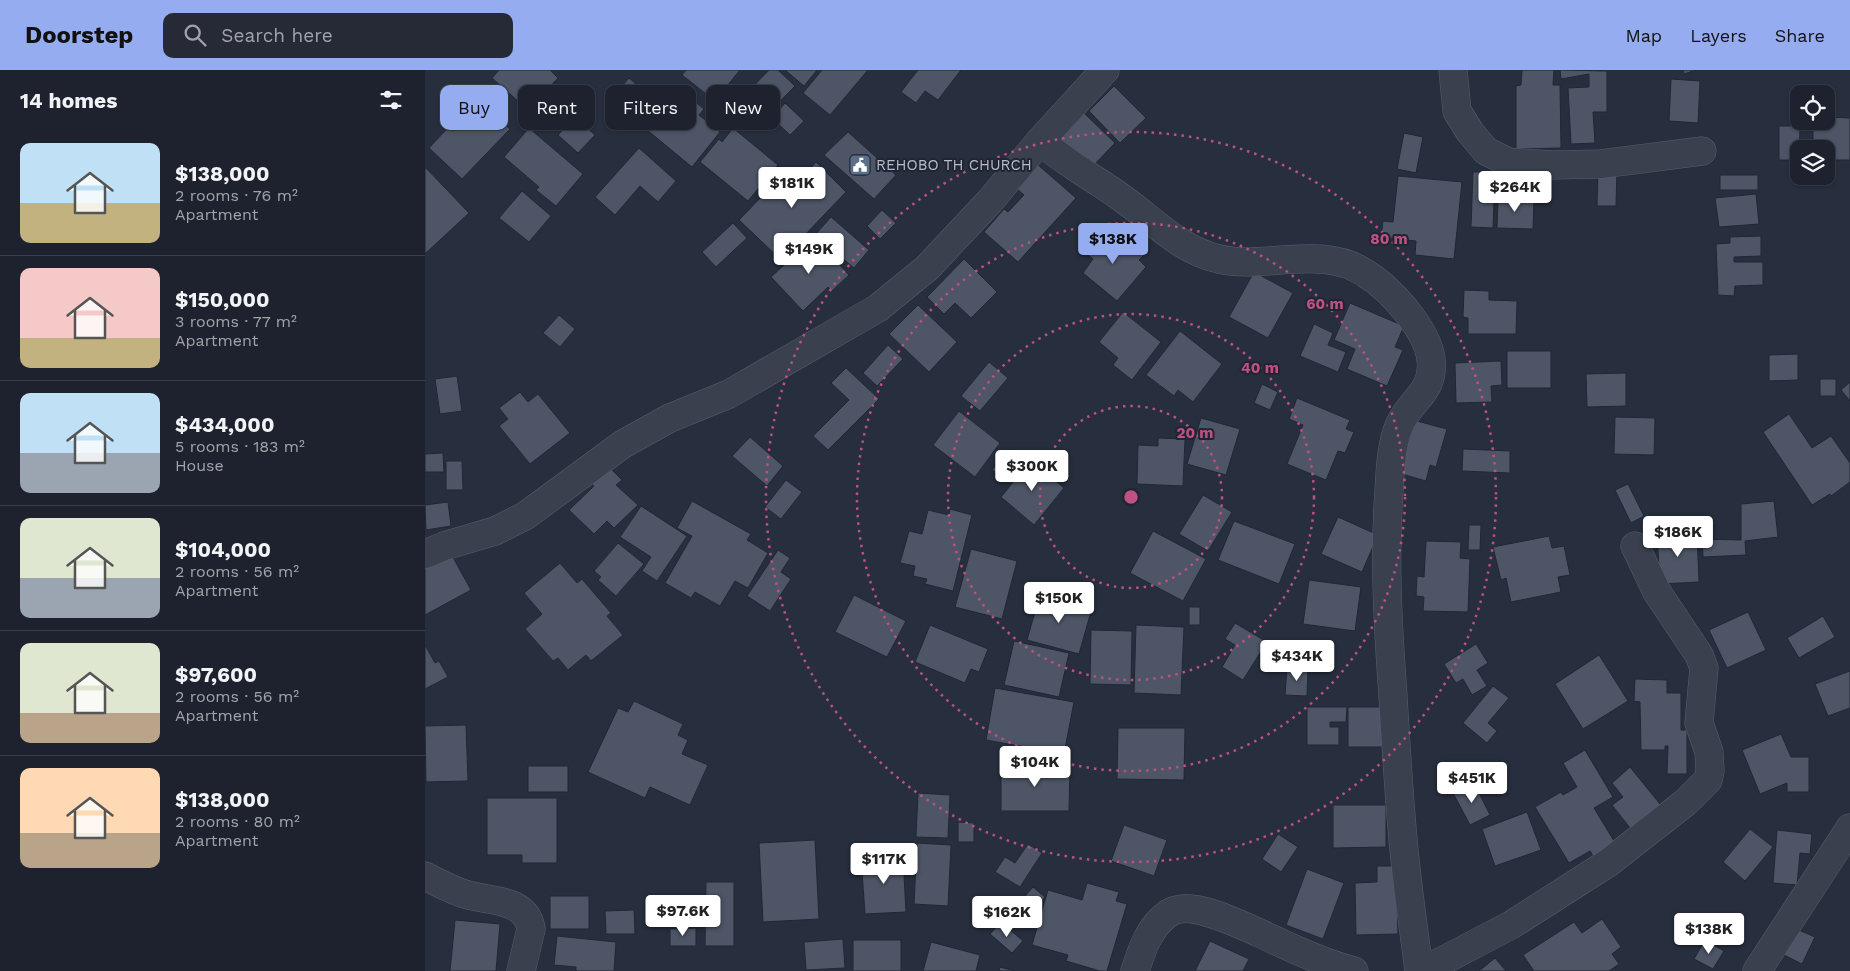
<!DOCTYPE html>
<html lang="en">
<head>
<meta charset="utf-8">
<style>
  body { margin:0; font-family:"Work Sans",sans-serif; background:#252a36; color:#f1f3f6; height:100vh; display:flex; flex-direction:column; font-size:19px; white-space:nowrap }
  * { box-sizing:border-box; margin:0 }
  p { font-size:16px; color:#a0a4aa }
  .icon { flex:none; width:28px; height:28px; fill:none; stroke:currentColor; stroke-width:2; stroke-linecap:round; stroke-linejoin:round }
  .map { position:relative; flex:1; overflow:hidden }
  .side { display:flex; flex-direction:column; background:#1d222e; width:425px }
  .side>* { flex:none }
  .guide { position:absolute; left:15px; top:15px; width:475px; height:45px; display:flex; gap:10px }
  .buttons { position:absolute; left:1365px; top:15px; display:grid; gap:10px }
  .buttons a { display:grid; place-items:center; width:45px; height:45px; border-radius:10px; background:#1d222e; box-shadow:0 1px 4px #0004,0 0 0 1px #3b3f4a; font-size:25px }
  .price { position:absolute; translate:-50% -42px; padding:0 11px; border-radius:5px; background:#fff; color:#222; font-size:16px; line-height:32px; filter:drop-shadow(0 1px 2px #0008) }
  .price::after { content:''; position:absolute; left:50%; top:30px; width:15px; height:11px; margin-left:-8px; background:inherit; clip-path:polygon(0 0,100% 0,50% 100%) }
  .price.active { background:#95adf0; color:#111 }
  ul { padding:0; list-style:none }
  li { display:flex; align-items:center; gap:15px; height:125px; padding:0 20px }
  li+li { border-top:1px solid #3b3f4a }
  li span { display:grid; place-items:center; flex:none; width:140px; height:100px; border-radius:10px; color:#555 }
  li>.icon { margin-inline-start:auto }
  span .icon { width:60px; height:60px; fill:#fffc; stroke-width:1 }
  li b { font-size:21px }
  h2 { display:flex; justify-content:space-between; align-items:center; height:60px; padding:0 20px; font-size:21px }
  .chip { padding:0 18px; border-radius:10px; background:#1d222e; box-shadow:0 1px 4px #0004,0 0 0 1px #3b3f4a; font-size:18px; line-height:45px }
  .chip.active { background:#95adf0; color:#111 }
  header { display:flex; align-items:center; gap:30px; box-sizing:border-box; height:70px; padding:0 25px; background:#95adf0; color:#111 }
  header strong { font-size:24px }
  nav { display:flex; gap:28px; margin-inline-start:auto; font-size:18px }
  .search { width:350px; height:45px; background:#252a36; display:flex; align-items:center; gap:12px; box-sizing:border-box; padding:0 18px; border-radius:10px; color:#a0a4aa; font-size:19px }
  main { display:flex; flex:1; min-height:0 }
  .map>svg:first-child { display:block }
</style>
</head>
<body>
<header>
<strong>Doorstep</strong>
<div class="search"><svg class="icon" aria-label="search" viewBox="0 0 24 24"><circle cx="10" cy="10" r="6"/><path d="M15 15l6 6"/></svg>Search here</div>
<nav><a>Map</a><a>Layers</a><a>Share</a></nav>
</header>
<main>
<section class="side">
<h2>14 homes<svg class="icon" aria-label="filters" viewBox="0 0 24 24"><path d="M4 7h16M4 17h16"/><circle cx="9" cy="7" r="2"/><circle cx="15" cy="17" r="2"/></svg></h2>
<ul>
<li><span style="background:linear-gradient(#bfe0f5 60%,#c2b280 0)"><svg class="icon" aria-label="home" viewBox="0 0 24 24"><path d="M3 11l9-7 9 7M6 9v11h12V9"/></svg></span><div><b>$138,000</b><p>2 rooms · 76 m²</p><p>Apartment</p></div></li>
<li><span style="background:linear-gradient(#f6c9c9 70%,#c2b280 0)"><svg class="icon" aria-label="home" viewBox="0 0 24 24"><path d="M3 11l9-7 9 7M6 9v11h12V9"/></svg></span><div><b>$150,000</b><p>3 rooms · 77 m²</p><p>Apartment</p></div></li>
<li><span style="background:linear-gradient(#bfe0f5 60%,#9aa5b1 0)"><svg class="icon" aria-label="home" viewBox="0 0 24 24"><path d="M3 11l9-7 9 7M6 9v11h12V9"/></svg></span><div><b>$434,000</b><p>5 rooms · 183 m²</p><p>House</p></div></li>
<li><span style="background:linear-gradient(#dfe7d0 60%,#9aa5b1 0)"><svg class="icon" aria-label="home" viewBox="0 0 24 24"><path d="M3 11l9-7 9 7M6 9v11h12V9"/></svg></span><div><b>$104,000</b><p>2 rooms · 56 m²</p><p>Apartment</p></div></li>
<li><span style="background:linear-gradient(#dfe7d0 70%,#b9a48a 0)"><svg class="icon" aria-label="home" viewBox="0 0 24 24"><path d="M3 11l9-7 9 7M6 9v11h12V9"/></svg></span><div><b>$97,600</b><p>2 rooms · 56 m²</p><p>Apartment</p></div></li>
<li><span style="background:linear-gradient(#ffd9b3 65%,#b9a48a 0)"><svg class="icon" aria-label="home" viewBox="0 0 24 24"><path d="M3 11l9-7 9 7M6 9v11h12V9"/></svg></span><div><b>$138,000</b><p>2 rooms · 80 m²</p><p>Apartment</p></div></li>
</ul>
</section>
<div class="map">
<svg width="1425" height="901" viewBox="0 0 1425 901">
  <rect width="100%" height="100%" fill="#272e3d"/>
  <g fill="#4d5566" stroke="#222735">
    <polygon points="74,0 125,0 133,8 103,40 67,8"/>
    <polygon points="261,0 315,0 290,31 257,5"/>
    <polygon points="344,0 353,0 370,16 336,51 315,30"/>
    <polygon points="360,0 392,0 379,16"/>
    <polygon points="397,0 443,0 405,45 378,23"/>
    <polygon points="493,0 536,0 513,30 500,21 491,33 476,22"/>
    <polygon points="1097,0 1129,0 1128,15 1135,15 1136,78 1091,79 1091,16 1096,15"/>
    <polygon points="1135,0 1182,1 1182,42 1168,42 1170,73 1146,74 1143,18 1164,17 1164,4 1136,9"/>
    <polygon points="1258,0 1271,0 1259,4"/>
    <polygon points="204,8 226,27 202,55 180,36"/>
    <polygon points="1246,9 1275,11 1273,53 1244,51"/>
    <polygon points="249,15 279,39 274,45 295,62 267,97 216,55"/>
    <polygon points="689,16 721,48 695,73 664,41"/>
    <polygon points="52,27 85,59 37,109 4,78"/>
    <polygon points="290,32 307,50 299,58 282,40"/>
    <polygon points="360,33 379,51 365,65 347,48"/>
    <polygon points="659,43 690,73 665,99 633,69"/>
    <polygon points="150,47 170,65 153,83 133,65"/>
    <polygon points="1401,47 1425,48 1425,90 1401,90 1401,79 1388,79 1388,51 1401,51"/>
    <polygon points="1354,56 1375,56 1374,98 1368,98 1368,90 1354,90"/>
    <polygon points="104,58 158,104 131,136 111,120 114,117 79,87"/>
    <polygon points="308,58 353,95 323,131 275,92 294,69 297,72"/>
    <polygon points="423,62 471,105 449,129 399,85"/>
    <polygon points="979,63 998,67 991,103 972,99"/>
    <polygon points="214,78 251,111 233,132 215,116 190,145 170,127"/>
    <polygon points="391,92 421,122 356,190 314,150 365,97 377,108"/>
    <polygon points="612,94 651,128 593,192 559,162 579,139 583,142 599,125 591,118"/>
    <polygon points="0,97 44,143 0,184"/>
    <polygon points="1173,99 1192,100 1191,136 1172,136"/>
    <polygon points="1048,102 1070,102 1068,158 1046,157"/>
    <rect x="1295" y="105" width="38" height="15"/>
    <polygon points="973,106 1037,112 1029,189 990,185 991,171 956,167 958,151 968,152"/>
    <polygon points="97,121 126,146 104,172 74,148"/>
    <polygon points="1331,124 1334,154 1294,157 1290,128"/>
    <polygon points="1073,128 1109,129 1108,159 1072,158"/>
    <polygon points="457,140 471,153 455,169 442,156"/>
    <polygon points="406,147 444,180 429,198 390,165"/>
    <polygon points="308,153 322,168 291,197 277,182"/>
    <polygon points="676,159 702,180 706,175 719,185 714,190 721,197 692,231 658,203 668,189 657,180"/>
    <polygon points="1336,166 1336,186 1309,187 1309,192 1338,192 1338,215 1310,216 1309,226 1293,225 1291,174 1305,173 1305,167"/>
    <polygon points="384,172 392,180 397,176 424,205 407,221 403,217 378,241 346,207"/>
    <polygon points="539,189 572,222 546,248 530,233 519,244 502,227"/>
    <polygon points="829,202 868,223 843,268 804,247"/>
    <polygon points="1039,220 1064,221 1064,230 1092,231 1091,264 1043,264 1043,248 1038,247"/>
    <polygon points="925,233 979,256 970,277 978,280 962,316 922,299 930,279 909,270"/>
    <polygon points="493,235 532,272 504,302 464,264"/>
    <polygon points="698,242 736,272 707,310 688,295 693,288 674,272"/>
    <polygon points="134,245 150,259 135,277 118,263"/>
    <polygon points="889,254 908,263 903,275 921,282 913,302 875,286"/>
    <polygon points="755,261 797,294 768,332 753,320 749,326 721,305"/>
    <polygon points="463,275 478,289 452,316 438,303"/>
    <rect x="1082" y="281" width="44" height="37"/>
    <polygon points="1373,284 1373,310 1344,311 1344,285"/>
    <polygon points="1076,291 1077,315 1066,316 1067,332 1031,333 1030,293"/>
    <polygon points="564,292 583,308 555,341 536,326"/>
    <polygon points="421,298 454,329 403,380 388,366 424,330 406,313"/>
    <polygon points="1201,303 1201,336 1162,337 1161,304"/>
    <polygon points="32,306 37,341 15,344 10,309"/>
    <rect x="1395" y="309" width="16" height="17"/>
    <polygon points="1425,312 1425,331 1416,320"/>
    <polygon points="837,314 853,322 845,340 829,333"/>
    <polygon points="95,322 103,332 113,324 145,363 105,394 74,356 83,349 74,338"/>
    <polygon points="872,328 925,350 921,359 929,362 920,383 913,381 901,410 862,394 878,355 864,349"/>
    <polygon points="534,341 575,373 550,407 508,375"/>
    <polygon points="1364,344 1387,378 1406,366 1425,393 1425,412 1406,426 1405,424 1387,435 1338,362"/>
    <polygon points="1190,347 1230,348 1229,385 1189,384"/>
    <polygon points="776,348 815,359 801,405 762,394"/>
    <polygon points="988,350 1022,359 1011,397 1005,395 1001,411 973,403"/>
    <polygon points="325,367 358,396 342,416 307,386"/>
    <polygon points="733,368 760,369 758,416 712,414 713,375 733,376"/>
    <polygon points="583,379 592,385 576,406 567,400"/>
    <polygon points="1038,379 1085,381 1085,403 1037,401"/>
    <polygon points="18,383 19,402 0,402 0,384"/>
    <polygon points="606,390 639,418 609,455 576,427"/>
    <polygon points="21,391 37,391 38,420 21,420"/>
    <polygon points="179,392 197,410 191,415 213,435 189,458 182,451 169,464 144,440 169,416 163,410"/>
    <polygon points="361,410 377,422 356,449 340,437"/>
    <polygon points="1203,414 1219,446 1206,453 1190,420"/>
    <polygon points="778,425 807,442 783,481 754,464"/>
    <polygon points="267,431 326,464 322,470 343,483 323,518 310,511 295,536 270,522 266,528 240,513 267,466 252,458"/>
    <polygon points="1349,431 1353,467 1320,471 1321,485 1278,487 1277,469 1316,470 1316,434"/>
    <polygon points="23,432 26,456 1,460 0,435"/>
    <polygon points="216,436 262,466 232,511 217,501 226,487 195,467"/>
    <polygon points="525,439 547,445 528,521 500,514 502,509 488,506 490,496 475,493 484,461 497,464 503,440 524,445"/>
    <polygon points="913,447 953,465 937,502 896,484"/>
    <polygon points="809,451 870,474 854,514 793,490"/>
    <polygon points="1044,455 1056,455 1055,480 1043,480"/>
    <polygon points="728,461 781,489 758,531 705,503"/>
    <polygon points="1272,463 1274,512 1235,514 1232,465"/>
    <polygon points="1124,466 1127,478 1139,476 1145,505 1133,507 1136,522 1086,532 1081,508 1076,510 1068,477"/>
    <polygon points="1001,471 1036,472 1035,488 1045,489 1043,542 998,541 999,527 991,526 992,506 999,507"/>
    <polygon points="193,473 219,494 191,526 173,510 176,507 169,501"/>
    <polygon points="546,479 592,491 577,549 530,537"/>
    <polygon points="353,480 365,488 356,502 366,509 345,541 322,526"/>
    <polygon points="25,482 46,520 0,545 0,496"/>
    <polygon points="135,493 152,513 157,509 186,543 182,546 198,565 166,591 161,585 143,600 133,588 128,591 100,559 117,544 99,523"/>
    <polygon points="884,510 936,517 930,561 878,554"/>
    <polygon points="615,524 667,538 654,584 602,570"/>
    <polygon points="429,525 481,551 462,587 410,562"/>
    <rect x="764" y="537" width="11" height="18"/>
    <polygon points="1323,542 1341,580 1302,598 1284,560"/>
    <polygon points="1398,546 1410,567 1374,588 1362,568"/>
    <polygon points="810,553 842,572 818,610 797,597 810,575 800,569"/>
    <polygon points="505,555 563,579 554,602 546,599 540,613 490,592"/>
    <polygon points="711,555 759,557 756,625 709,623"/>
    <polygon points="666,560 707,561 706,615 665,614"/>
    <polygon points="589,571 644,583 634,627 579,615"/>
    <polygon points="1051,574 1063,593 1052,600 1062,616 1047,625 1038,609 1031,613 1019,594"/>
    <polygon points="0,575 10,593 14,591 23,607 0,619"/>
    <polygon points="1174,585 1203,631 1158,659 1130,614"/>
    <polygon points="862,598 883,600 882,626 860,625"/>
    <polygon points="1425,601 1425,638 1403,646 1390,614"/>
    <polygon points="1210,609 1242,610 1242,623 1256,623 1256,660 1262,660 1262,704 1242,704 1243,676 1240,676 1240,680 1216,680 1215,632 1209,631"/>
    <polygon points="1068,616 1084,628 1063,653 1072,661 1062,673 1038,653"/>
    <polygon points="570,618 649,632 639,684 561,670"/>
    <polygon points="209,631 258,654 253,665 263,670 257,684 283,695 265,735 225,717 220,728 163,702 193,638 203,642"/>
    <polygon points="882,637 922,637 921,652 905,652 905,657 914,657 914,675 882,675"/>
    <rect x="923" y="637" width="41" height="40"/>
    <polygon points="41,655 43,711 1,712 0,656"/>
    <polygon points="693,658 760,658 759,710 692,709"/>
    <polygon points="1356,664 1366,687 1384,687 1384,722 1362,722 1362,713 1335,724 1317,680"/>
    <polygon points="1160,680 1188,727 1169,738 1192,776 1170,789 1165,781 1144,793 1110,737 1136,722 1138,725 1152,717 1138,693"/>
    <polygon points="576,694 645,695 644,741 576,741"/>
    <rect x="103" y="696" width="40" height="26"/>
    <polygon points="1205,697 1239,739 1209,763 1187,735 1198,727 1187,713"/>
    <polygon points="1049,713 1065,745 1045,755 1028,723"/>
    <polygon points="493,723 525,725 523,768 491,767"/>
    <polygon points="62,728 132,728 132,793 97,793 97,785 62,785"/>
    <polygon points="908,735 961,735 961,777 908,778"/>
    <polygon points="1102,742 1116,780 1070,796 1057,759"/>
    <polygon points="533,752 549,753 549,772 533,772"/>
    <polygon points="699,755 742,770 729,806 686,791"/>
    <polygon points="1325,759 1348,777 1320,811 1298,792"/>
    <polygon points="1352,760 1387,764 1385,784 1375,783 1372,815 1348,813"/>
    <polygon points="853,764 873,777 856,802 837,789"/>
    <polygon points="390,770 394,849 338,852 334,773"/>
    <polygon points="492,773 526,775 523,836 489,834"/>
    <polygon points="603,774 617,783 595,817 570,802 580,787 590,793"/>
    <polygon points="478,786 481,842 440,844 436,788"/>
    <polygon points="952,796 971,796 973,864 931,865 930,813 952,812"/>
    <polygon points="882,799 919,813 898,869 861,855"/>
    <polygon points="281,812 309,812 309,876 280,876"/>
    <polygon points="662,813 694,822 691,831 702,834 682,901 675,901 641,891 643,885 607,875 623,820 657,830"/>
    <polygon points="608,817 620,827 594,858 582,847"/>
    <rect x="125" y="826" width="39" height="33"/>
    <polygon points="209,840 210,864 181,864 180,841"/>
    <polygon points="1177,849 1196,877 1187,884 1194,894 1184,901 1109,901 1098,885 1149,852 1157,863"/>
    <polygon points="30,850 75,854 71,901 25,901"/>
    <polygon points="576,852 598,871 587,883 565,864"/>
    <polygon points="271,858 271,876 245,876 245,859"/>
    <polygon points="1369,858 1390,867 1377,894 1357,884"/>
    <polygon points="132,866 191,872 189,901 151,901 151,897 129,895"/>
    <polygon points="418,869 420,898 381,900 379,872"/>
    <rect x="428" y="870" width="48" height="31"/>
    <polygon points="1280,870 1299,881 1288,899 1269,889"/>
    <polygon points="785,871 824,889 818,901 770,901"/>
    <polygon points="506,872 555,885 551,901 498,901"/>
    <polygon points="1070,888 1081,901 1054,901"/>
    <polygon points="575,897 590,901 574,901"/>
  </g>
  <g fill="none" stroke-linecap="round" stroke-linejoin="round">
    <g stroke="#595e6b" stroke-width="29">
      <g id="minor">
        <polyline points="1028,0 1032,41 1045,62 1061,81 1083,92 1127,95 1176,94 1277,81"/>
        <path d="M 615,71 C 625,79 635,87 646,94 C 664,107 683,117 701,131 C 730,152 757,181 794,189 C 841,200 896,174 940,203 C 965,218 1002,259 1006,289 C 1010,323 985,329 974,356 C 966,375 965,401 964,421 C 959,489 963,558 968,626 C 971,677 974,729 979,780 C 983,821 989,861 994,901"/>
        <polyline points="0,484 19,476 70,461 100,446 198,374 245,348 304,324 453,238 502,198 565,131 615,71 680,0"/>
        <path d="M 0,806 C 14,813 28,821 43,825 C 65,831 102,829 106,859 L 96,901"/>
        <path d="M 710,901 C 717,879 724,857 744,843 C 752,838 764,838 773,840 C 793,844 812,853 830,861 C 862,876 895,892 929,901"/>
        <polyline points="998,901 1086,855 1183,793 1261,732 1283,710 1285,701 1284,682 1274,653 1279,598 1274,585 1232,522 1210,476"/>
        <polyline points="1332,901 1425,758"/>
      </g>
    </g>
    <use href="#minor" stroke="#3b404e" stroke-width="28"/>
  </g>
  <g fill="none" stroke="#be5181" stroke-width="2.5" stroke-dasharray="2.5 5">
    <circle cx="706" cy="427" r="91"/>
    <circle cx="706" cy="427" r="183"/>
    <circle cx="706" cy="427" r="274"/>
    <circle cx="706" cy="427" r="365"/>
  </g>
  <defs>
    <g id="civic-square" transform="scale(1.125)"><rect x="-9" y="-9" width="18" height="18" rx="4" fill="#5c6f8a" stroke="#202533"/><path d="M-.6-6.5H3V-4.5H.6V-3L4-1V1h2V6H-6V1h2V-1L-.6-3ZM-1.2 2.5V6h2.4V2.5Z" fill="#fff"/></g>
  </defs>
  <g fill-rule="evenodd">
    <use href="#civic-square" x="435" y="95"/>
  </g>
  <g text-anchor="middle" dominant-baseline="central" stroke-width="4" stroke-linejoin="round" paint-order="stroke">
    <g font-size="15" fill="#b7bcc8" stroke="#202533" text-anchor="start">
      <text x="451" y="95">REHOBO TH CHURCH</text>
    </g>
  </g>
  <circle cx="706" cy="427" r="8" fill="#be5181" stroke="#202533" stroke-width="2.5"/>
  <g font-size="15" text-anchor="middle" font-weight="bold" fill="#be5181" stroke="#202533" stroke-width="4" stroke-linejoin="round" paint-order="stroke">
    <text x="964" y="174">80 m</text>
    <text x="900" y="239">60 m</text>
    <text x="835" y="303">40 m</text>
    <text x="770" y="368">20 m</text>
  </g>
</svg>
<div class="buttons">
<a><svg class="icon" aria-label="locate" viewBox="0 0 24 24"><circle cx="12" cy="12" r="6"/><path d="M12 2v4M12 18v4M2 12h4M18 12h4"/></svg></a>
<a><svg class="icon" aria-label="layers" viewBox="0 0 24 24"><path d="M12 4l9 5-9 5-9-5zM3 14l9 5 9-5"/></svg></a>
</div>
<b class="price" style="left:367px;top:139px">$181K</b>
<b class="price" style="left:1090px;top:143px">$264K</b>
<b class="price active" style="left:688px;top:195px">$138K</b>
<b class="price" style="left:384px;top:205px">$149K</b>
<b class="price" style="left:607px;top:422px">$300K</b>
<b class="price" style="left:1253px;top:488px">$186K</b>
<b class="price" style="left:634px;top:554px">$150K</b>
<b class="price" style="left:872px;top:612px">$434K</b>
<b class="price" style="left:610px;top:718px">$104K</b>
<b class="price" style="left:1047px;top:734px">$451K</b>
<b class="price" style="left:459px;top:815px">$117K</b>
<b class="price" style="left:258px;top:867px">$97.6K</b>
<b class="price" style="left:582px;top:868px">$162K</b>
<b class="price" style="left:1284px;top:885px">$138K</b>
<div class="guide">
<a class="chip active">Buy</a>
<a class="chip">Rent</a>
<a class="chip">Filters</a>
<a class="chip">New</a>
</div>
</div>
</main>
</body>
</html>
